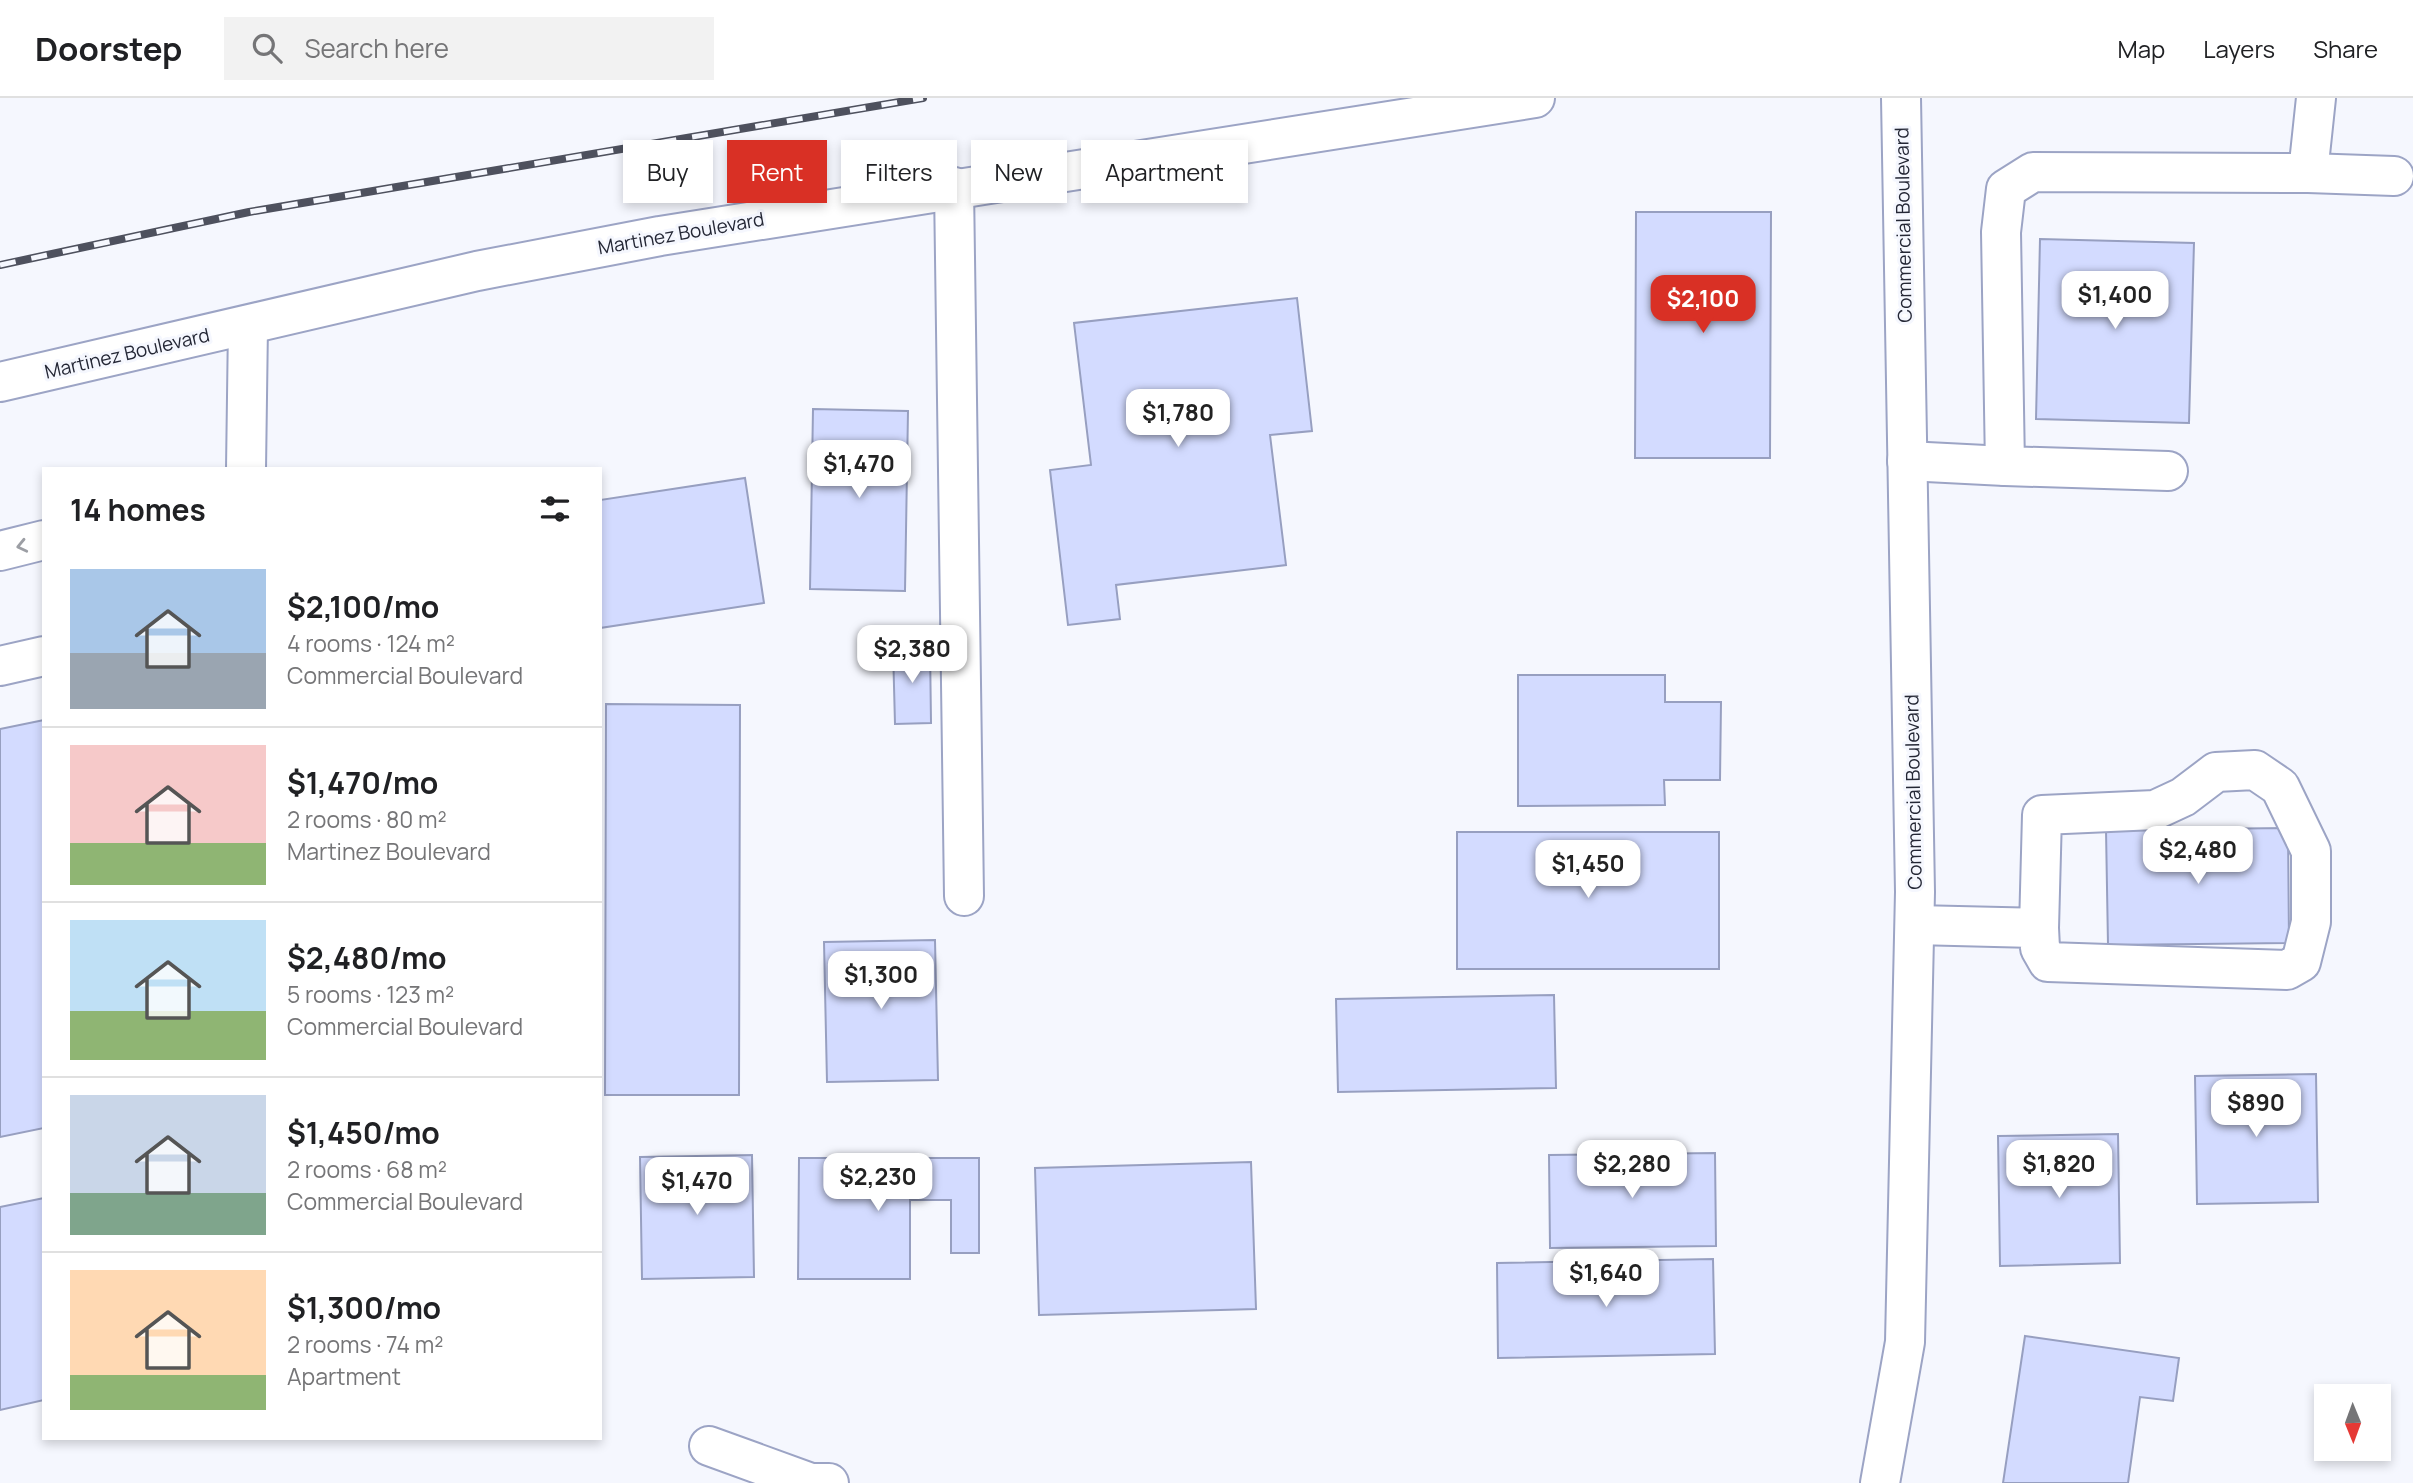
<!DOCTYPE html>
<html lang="en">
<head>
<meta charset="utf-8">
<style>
  body { margin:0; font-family:Manrope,sans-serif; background:#f2f2f2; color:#202124; height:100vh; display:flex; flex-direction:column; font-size:26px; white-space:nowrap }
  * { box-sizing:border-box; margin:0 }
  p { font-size:23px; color:#757577 }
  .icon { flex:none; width:38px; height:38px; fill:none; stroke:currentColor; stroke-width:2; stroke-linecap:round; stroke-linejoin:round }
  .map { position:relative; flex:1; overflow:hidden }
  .details { position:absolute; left:42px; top:369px; width:560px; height:973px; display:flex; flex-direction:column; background:#fff; border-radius:0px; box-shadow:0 4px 10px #0003 }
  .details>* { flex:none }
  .top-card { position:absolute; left:623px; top:42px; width:665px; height:63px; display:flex; gap:14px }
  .needle { width:46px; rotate:179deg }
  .tools { position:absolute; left:2314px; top:1286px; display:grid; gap:14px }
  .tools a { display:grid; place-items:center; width:77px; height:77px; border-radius:0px; background:#fff; box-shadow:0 4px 10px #0003; font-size:35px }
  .price { position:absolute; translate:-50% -60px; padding:0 16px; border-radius:14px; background:#fff; color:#222; font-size:23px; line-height:46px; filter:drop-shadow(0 2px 4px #0008) }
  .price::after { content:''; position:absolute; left:50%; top:42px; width:21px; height:16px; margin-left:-10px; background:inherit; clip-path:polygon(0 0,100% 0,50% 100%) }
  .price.current { background:#d93025; color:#fff }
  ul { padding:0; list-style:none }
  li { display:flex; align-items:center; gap:21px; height:175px; padding:0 28px }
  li+li { border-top:2px solid #e0e0e0 }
  li span { display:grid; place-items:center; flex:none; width:196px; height:140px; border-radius:0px; color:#555 }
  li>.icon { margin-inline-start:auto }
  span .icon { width:84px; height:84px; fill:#fffc; stroke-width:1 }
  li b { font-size:30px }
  h2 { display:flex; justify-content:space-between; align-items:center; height:84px; padding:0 28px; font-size:30px }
  .tag { padding:0 24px; border-radius:0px; background:#fff; box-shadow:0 4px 10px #0003; font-size:24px; line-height:63px }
  .tag.current { background:#d93025; color:#fff }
  header { display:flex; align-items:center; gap:42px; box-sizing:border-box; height:98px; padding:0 35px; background:#fff; border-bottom:2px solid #e0e0e0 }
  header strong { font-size:33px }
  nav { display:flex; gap:38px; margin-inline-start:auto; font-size:24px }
  .search { width:490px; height:63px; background:#f2f2f2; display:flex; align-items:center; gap:18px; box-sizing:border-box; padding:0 24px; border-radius:0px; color:#757577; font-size:26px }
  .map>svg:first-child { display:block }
</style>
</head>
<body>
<header>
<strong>Doorstep</strong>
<div class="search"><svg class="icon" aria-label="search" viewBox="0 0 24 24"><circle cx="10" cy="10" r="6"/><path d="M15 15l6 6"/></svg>Search here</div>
<nav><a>Map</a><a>Layers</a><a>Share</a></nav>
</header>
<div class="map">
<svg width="2413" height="1385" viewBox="0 0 2413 1385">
  <rect width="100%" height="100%" fill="#f5f7fe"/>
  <g fill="#d3dbff" stroke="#979fc0" stroke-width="2">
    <polygon points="1636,114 1771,114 1770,360 1635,360"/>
    <polygon points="2040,141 2194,145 2189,325 2036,321"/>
    <polygon points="1297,200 1312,333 1270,337 1286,467 1116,487 1120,521 1068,527 1050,372 1091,367 1074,225"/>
    <polygon points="813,311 908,313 905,493 810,491"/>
    <polygon points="745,380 764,505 600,530 600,402"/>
    <polygon points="930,549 931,625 895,626 893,550"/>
    <polygon points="1518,577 1665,577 1665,604 1721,604 1720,682 1664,682 1665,707 1518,708"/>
    <polygon points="606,606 740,607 739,997 605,997"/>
    <polygon points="44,622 44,1030 0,1039 0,631"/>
    <polygon points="2288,730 2289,845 2108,847 2106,732"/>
    <rect x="1457" y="734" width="262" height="137"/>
    <polygon points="935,842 938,982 827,984 824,844"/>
    <polygon points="1554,897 1556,990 1338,994 1336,901"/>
    <polygon points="2316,976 2318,1104 2197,1106 2195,978"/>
    <polygon points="2118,1036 2120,1165 2000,1168 1998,1038"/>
    <polygon points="1715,1055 1716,1148 1550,1150 1549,1057"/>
    <polygon points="752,1057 754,1179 642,1181 640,1059"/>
    <polygon points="799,1060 979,1060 979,1155 951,1155 951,1102 910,1102 910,1181 798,1181"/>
    <polygon points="1251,1064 1256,1211 1039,1217 1035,1070"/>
    <polygon points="44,1100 44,1302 0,1312 0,1109"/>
    <polygon points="1713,1161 1715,1256 1498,1260 1497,1165"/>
    <polygon points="2025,1238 2179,1260 2173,1303 2140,1299 2128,1385 2003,1385"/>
  </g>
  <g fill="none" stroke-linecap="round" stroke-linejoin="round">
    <g stroke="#9ca4c5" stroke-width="42">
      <g id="minor">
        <polyline points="2308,75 2394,78"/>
        <polyline points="954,89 964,798"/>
        <polyline points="0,284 477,173 660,138 1535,0"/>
        <polyline points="1907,363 2005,368"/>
        <polyline points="246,371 248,227"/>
        <polyline points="2168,373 2005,368 2001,134 2006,91 2033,74 2308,75 2316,0"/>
        <polyline points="0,453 44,442"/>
        <polyline points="0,568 44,558"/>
        <polyline points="1915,827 2039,830 2042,717 2155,712 2183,699 2216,674 2255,672 2280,689 2311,753 2311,824 2301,864 2287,872 2048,864 2040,850 2039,830"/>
        <polyline points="709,1348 811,1385 829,1385"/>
        <polyline points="1880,1385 1905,1244 1915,794 1901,0"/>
      </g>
    </g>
    <use href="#minor" stroke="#fff" stroke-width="38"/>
    <g stroke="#4e515e" stroke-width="8">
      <polyline id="rail" points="0,167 249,114 923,0"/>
    </g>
    <use href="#rail" stroke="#f5f7fe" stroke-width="5" stroke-dasharray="16" stroke-linecap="butt"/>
  </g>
  <defs><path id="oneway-chevron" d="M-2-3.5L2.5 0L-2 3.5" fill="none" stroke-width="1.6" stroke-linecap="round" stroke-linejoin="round" transform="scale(1.75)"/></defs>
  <use stroke="#9c9ea4" href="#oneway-chevron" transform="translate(22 448) rotate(167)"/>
  <g text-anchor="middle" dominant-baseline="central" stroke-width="6" stroke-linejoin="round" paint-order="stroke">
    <g font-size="19" fill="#242735" stroke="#f5f7fe">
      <text transform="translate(1903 127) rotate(-91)">Commercial Boulevard</text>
      <text transform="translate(681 135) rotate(-10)">Martinez Boulevard</text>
      <text transform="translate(127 255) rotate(-13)">Martinez Boulevard</text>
      <text transform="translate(1913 694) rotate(-91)">Commercial Boulevard</text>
    </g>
  </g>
</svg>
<div class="tools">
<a><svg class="needle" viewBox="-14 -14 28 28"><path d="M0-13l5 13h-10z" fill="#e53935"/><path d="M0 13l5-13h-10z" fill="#757577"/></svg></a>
</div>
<b class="price" style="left:2115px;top:233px">$1,400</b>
<b class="price current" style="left:1703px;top:237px">$2,100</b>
<b class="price" style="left:1178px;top:351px">$1,780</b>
<b class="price" style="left:859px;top:402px">$1,470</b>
<b class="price" style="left:912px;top:587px">$2,380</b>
<b class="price" style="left:2198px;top:788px">$2,480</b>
<b class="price" style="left:1588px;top:802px">$1,450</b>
<b class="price" style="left:881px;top:913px">$1,300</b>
<b class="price" style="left:2256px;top:1041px">$890</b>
<b class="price" style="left:1632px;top:1102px">$2,280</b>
<b class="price" style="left:2059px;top:1102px">$1,820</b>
<b class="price" style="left:878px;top:1115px">$2,230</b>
<b class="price" style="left:697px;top:1119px">$1,470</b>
<b class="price" style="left:1606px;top:1211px">$1,640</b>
<div class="top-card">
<a class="tag">Buy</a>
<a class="tag current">Rent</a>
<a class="tag">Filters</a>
<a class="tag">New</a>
<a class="tag">Apartment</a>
</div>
<section class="details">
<h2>14 homes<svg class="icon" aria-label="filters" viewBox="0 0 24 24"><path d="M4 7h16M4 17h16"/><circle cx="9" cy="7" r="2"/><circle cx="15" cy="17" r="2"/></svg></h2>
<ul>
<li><span style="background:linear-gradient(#a9c7e8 60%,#9aa5b1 0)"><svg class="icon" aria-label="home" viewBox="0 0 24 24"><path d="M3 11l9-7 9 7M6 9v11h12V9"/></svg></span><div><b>$2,100/mo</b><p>4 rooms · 124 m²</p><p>Commercial Boulevard</p></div></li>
<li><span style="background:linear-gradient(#f6c9c9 70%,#8fb573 0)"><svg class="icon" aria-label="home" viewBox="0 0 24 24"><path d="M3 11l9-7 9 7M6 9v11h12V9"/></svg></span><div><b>$1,470/mo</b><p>2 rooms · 80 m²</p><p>Martinez Boulevard</p></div></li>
<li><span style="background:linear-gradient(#bfe0f5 65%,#8fb573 0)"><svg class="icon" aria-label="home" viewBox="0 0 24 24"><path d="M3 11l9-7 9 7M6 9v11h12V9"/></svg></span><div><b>$2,480/mo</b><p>5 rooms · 123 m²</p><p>Commercial Boulevard</p></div></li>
<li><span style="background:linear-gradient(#c9d6e8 70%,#7fa58c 0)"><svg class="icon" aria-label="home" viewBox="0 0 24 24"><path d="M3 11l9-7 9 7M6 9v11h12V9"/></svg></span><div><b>$1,450/mo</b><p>2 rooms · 68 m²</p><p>Commercial Boulevard</p></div></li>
<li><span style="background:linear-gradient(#ffd9b3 75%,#8fb573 0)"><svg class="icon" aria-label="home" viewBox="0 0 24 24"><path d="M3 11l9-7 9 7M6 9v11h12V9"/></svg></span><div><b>$1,300/mo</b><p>2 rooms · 74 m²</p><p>Apartment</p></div></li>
</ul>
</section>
</div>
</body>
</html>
